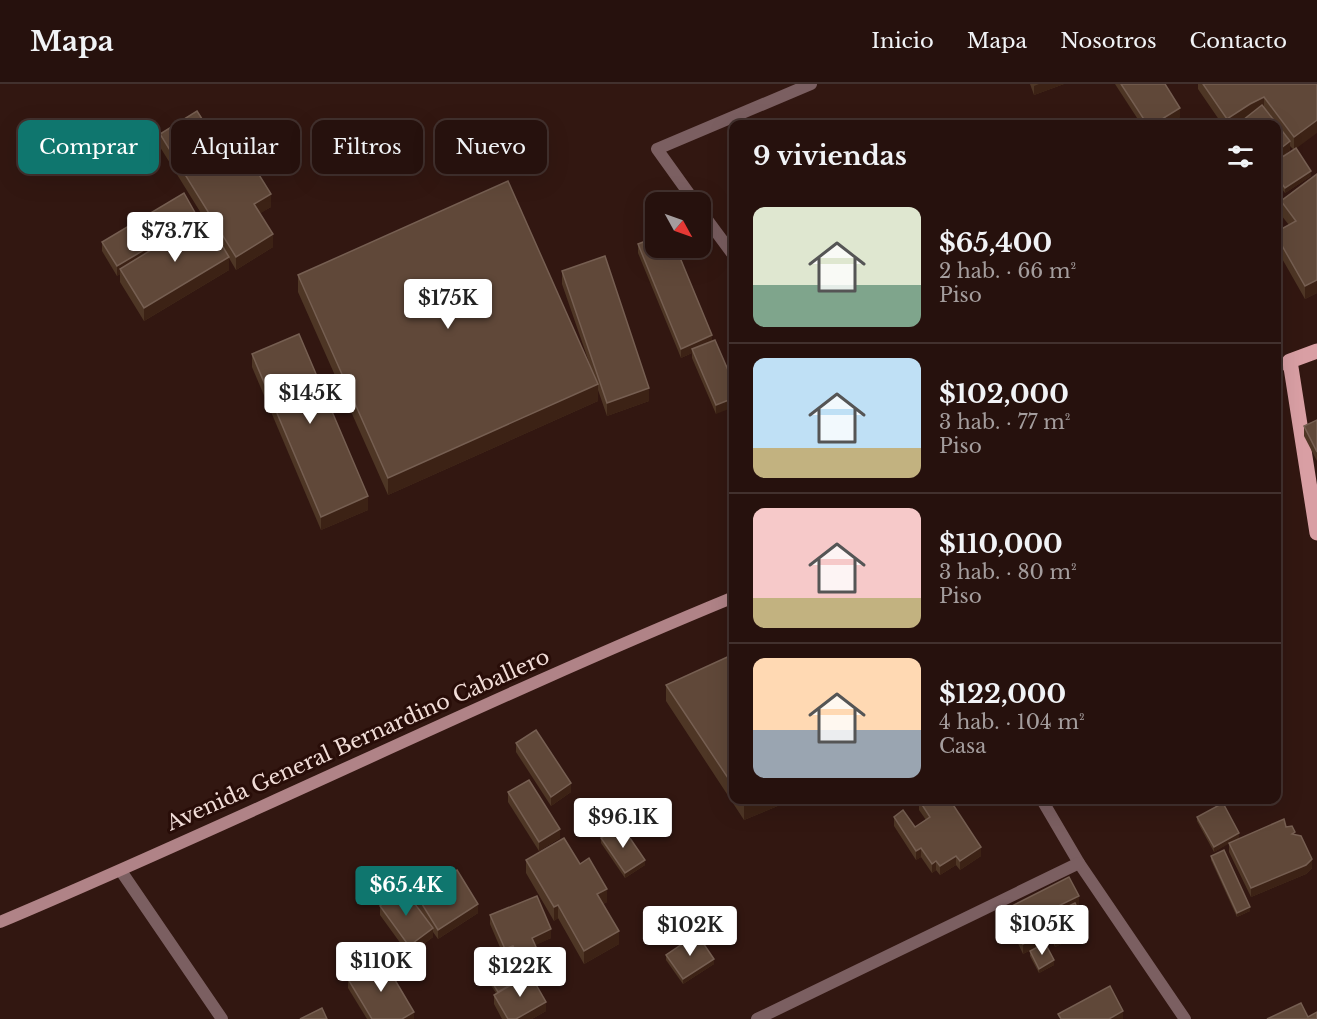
<!DOCTYPE html>
<html lang="es">
<head>
<meta charset="utf-8">
<style>
  body { margin:0; font-family:"Libre Baskerville",serif; background:#2e1a16; color:#f1f3f6; height:100vh; display:flex; flex-direction:column; font-size:22px; white-space:nowrap }
  * { box-sizing:border-box; margin:0 }
  p { font-size:20px; color:#a49d9d }
  .icon { flex:none; width:33px; height:33px; fill:none; stroke:currentColor; stroke-width:2; stroke-linecap:round; stroke-linejoin:round }
  .map { position:relative; flex:1; overflow:hidden }
  .sheet { position:absolute; left:729px; top:36px; width:552px; height:684px; display:flex; flex-direction:column; background:#26110d; border-radius:12px; box-shadow:0 6px 24px #0002,0 0 0 2px #42312e }
  .sheet>* { flex:none }
  .guide { position:absolute; left:18px; top:36px; width:570px; height:54px; display:flex; gap:12px }
  .needle { width:39px; rotate:130deg }
  .controls { position:absolute; left:645px; top:108px; display:grid; gap:12px }
  .controls a { display:grid; place-items:center; width:66px; height:66px; border-radius:12px; background:#26110d; box-shadow:0 6px 24px #0002,0 0 0 2px #42312e; font-size:30px }
  .price { position:absolute; translate:-50% -51px; padding:0 14px; border-radius:6px; background:#fff; color:#222; font-size:20px; line-height:39px; filter:drop-shadow(0 2px 3px #0008) }
  .price::after { content:''; position:absolute; left:50%; top:36px; width:18px; height:14px; margin-left:-9px; background:inherit; clip-path:polygon(0 0,100% 0,50% 100%) }
  .price.on { background:#0f766e; color:#fff }
  ul { padding:0; list-style:none }
  li { display:flex; align-items:center; gap:18px; height:150px; padding:0 24px }
  li+li { border-top:2px solid #42312e }
  li span { display:grid; place-items:center; flex:none; width:168px; height:120px; border-radius:12px; color:#555 }
  li>.icon { margin-inline-start:auto }
  span .icon { width:72px; height:72px; fill:#fffc; stroke-width:1 }
  li b { font-size:26px }
  h2 { display:flex; justify-content:space-between; align-items:center; height:72px; padding:0 24px; font-size:26px }
  .pill { padding:0 21px; border-radius:12px; background:#26110d; box-shadow:0 6px 24px #0002,0 0 0 2px #42312e; font-size:21px; line-height:54px }
  .pill.on { background:#0f766e; color:#fff }
  header { display:flex; align-items:center; gap:36px; box-sizing:border-box; height:84px; padding:0 30px; background:#26110d; border-bottom:2px solid #42312e }
  header strong { font-size:28px }
  nav { display:flex; gap:33px; margin-inline-start:auto; font-size:21px }
  .map>svg:first-child { display:block }
</style>
</head>
<body>
<header>
<strong>Mapa</strong>
<nav><a>Inicio</a><a>Mapa</a><a>Nosotros</a><a>Contacto</a></nav>
</header>
<div class="map">
<svg width="1317" height="935" viewBox="0 0 1317 935">
  <rect width="100%" height="100%" fill="#321711"/>
  <g fill="none" stroke-linecap="round" stroke-linejoin="round">
    <g stroke="#7b5f61" stroke-width="12">
      <polyline points="695,118 657,65 811,0"/>
      <polyline points="700,126 734,172"/>
      <polyline points="1042,716 1079,779 1185,935"/>
      <polyline points="121,787 222,935"/>
      <polyline points="757,935 1079,779"/>
    </g>
    <g stroke="#b08387" stroke-width="12">
      <polyline points="1276,283 1290,277"/>
      <path d="M 0,838 C 247,734 486,615 734,513"/>
    </g>
    <polyline stroke="#d99fa4" stroke-width="15" points="1317,267 1290,277 1317,449"/>
  </g>
  <g fill="#4e3625">
    <polygon points="1030,0 1064,0 1034,11"/>
    <polygon points="1115,0 1165,0 1180,33 1168,40 1141,40"/>
    <polygon points="1198,0 1317,0 1296,65 1311,92 1285,109 1276,97 1276,77 1294,66 1290,62 1290,66 1276,77 1238,40 1222,40 1198,5"/>
    <polygon points="160,50 224,70 271,123 260,129 273,163 236,186 229,174 229,186 144,237 120,198 120,190 117,192 102,167 102,158 198,137 204,134 160,63"/>
    <polygon points="1317,90 1317,209 1305,215 1276,164 1276,148 1289,141 1281,131 1281,117"/>
    <polygon points="638,160 712,257 734,300 716,330 692,274 692,269 681,274 638,169"/>
    <polygon points="562,187 649,317 607,332 598,306 598,317 388,411 298,208 298,191 590,281 562,200"/>
    <polygon points="252,270 368,426 321,446 252,283"/>
    <polygon points="1317,336 1317,377 1304,352 1304,342"/>
    <polygon points="734,570 734,716 792,716 744,736 666,617 666,601"/>
    <polygon points="516,659 571,708 551,722 516,668"/>
    <polygon points="508,708 560,754 539,767 508,718"/>
    <polygon points="919,716 981,772 960,786 956,781 940,791 936,786 932,789 921,773 916,776 894,742 894,733 915,743 926,736 919,726"/>
    <polygon points="1197,733 1239,754 1234,757 1286,743 1295,751 1312,784 1306,790 1251,813 1229,768 1229,759 1214,768 1197,737"/>
    <polygon points="601,754 645,781 625,794 601,759"/>
    <polygon points="1211,772 1250,827 1237,833 1211,776"/>
    <polygon points="526,776 580,780 607,818 603,820 619,860 584,880 558,834 554,837 526,789"/>
    <polygon points="417,812 478,829 438,855 433,848 433,853 409,871 380,831 380,822 420,827 417,821"/>
    <polygon points="1079,821 1077,822 1085,849 1055,863 1052,855 1023,870 1006,834 1006,825"/>
    <polygon points="490,831 551,854 535,861 536,872 519,881 546,927 532,935 502,935 494,920 494,911 496,909 490,900 490,895 517,879 513,871 505,875 490,840"/>
    <polygon points="1030,867 1054,881 1039,889 1030,872"/>
    <polygon points="666,871 714,880 683,900 666,876"/>
    <polygon points="348,895 414,935 367,935 348,904"/>
  </g>
  <g fill="#3c2215">
    <polygon points="1039,0 1064,0 1034,11 1034,2"/>
    <polygon points="1264,13 1264,27 1238,40 1227,40 1227,35 1250,20"/>
    <polygon points="1180,24 1180,33 1168,40 1154,40"/>
    <polygon points="1317,36 1317,49 1294,66 1294,53"/>
    <polygon points="1290,57 1290,66 1276,77 1276,68"/>
    <polygon points="1311,87 1311,92 1285,109 1285,104"/>
    <polygon points="271,110 271,123 254,133 254,120"/>
    <polygon points="198,134 198,143 120,185 120,190 117,192 117,182"/>
    <polygon points="273,150 273,163 236,186 236,173"/>
    <polygon points="229,173 229,186 144,237 144,224"/>
    <polygon points="1317,196 1317,209 1305,215 1305,202"/>
    <polygon points="712,251 712,260 692,265 692,269 681,274 681,265"/>
    <polygon points="598,300 598,317 388,411 388,394"/>
    <polygon points="649,304 649,317 607,332 607,319"/>
    <polygon points="734,314 734,323 716,330 716,321"/>
    <polygon points="368,412 368,426 321,446 321,433"/>
    <polygon points="571,699 571,708 551,722 551,713"/>
    <polygon points="752,716 792,716 744,736 744,719"/>
    <polygon points="560,745 560,754 539,767 539,758"/>
    <polygon points="1239,749 1239,754 1214,768 1214,763"/>
    <polygon points="981,763 981,772 960,786 960,777"/>
    <polygon points="921,764 921,773 916,776 916,767"/>
    <polygon points="956,772 956,781 940,791 940,782"/>
    <polygon points="1312,775 1312,784 1306,790 1251,813 1251,804"/>
    <polygon points="645,776 645,781 625,794 625,789"/>
    <polygon points="936,777 936,786 932,789 932,780"/>
    <polygon points="607,805 607,818 597,823 597,810"/>
    <polygon points="1079,812 1079,821 1050,835 1050,826"/>
    <polygon points="478,820 478,829 438,855 438,846"/>
    <polygon points="558,821 558,834 554,837 554,823"/>
    <polygon points="1250,823 1250,827 1237,833 1237,829"/>
    <polygon points="1085,840 1085,849 1055,863 1055,854"/>
    <polygon points="433,844 433,853 409,871 409,862"/>
    <polygon points="551,845 551,854 532,863 532,854"/>
    <polygon points="1052,846 1052,855 1023,870 1023,860"/>
    <polygon points="619,847 619,860 584,880 584,867"/>
    <polygon points="513,862 513,871 505,875 505,865"/>
    <polygon points="536,863 536,872 518,881 518,872"/>
    <polygon points="714,875 714,880 683,900 683,895"/>
    <polygon points="1054,876 1054,881 1039,889 1039,885"/>
    <polygon points="546,918 546,927 532,935 516,935"/>
    <polygon points="1123,927 1123,935 1109,935"/>
    <polygon points="414,928 414,935 402,935"/>
  </g>
  <g fill="#604839" stroke="#765f52" stroke-width="1.5">
    <polygon points="1121,0 1165,0 1180,24 1154,40 1147,40"/>
    <polygon points="1203,0 1317,0 1317,36 1294,53 1264,13 1250,20 1227,35"/>
    <polygon points="1262,21 1290,57 1276,68 1276,40 1238,40"/>
    <polygon points="197,27 224,70 240,60 271,110 254,120 273,150 236,173 160,50"/>
    <polygon points="1296,64 1311,87 1285,104 1276,92 1276,77"/>
    <polygon points="1317,90 1317,196 1305,202 1276,151 1276,148 1296,137 1281,117"/>
    <polygon points="508,97 598,300 388,394 298,191"/>
    <polygon points="184,109 198,134 117,182 102,158"/>
    <polygon points="205,133 229,173 144,224 120,185"/>
    <polygon points="656,153 656,164 676,164 712,251 681,265 638,160"/>
    <polygon points="605,172 649,304 607,319 562,187"/>
    <polygon points="299,250 368,412 321,433 252,270"/>
    <polygon points="715,256 734,300 734,314 716,321 692,265"/>
    <polygon points="1317,336 1317,368 1304,342"/>
    <polygon points="734,570 734,703 666,601"/>
    <polygon points="536,646 571,699 551,713 516,659"/>
    <polygon points="529,696 560,745 539,758 508,708"/>
    <polygon points="742,716 752,716 744,719"/>
    <polygon points="919,716 950,716 981,763 960,777 956,772 940,782 936,777 932,780 921,764 916,767 894,733 903,726 915,743 930,733"/>
    <polygon points="1223,719 1239,749 1214,763 1197,733"/>
    <polygon points="1284,735 1286,743 1292,742 1295,748 1292,750 1301,752 1312,775 1306,781 1251,804 1229,759"/>
    <polygon points="621,741 645,776 625,789 601,754"/>
    <polygon points="564,754 580,780 589,774 607,805 597,810 619,847 584,867 558,821 554,823 526,776"/>
    <polygon points="1224,766 1250,823 1237,829 1211,772"/>
    <polygon points="457,786 478,820 438,846 417,812"/>
    <polygon points="1069,793 1079,812 1050,826 1052,830 1075,819 1085,840 1055,854 1052,846 1023,860 1006,825"/>
    <polygon points="403,804 433,844 409,862 380,822"/>
    <polygon points="537,812 551,845 532,854 536,863 518,872 513,862 505,865 490,831"/>
    <polygon points="697,850 714,875 683,895 666,871"/>
    <polygon points="1045,859 1054,876 1039,885 1030,867"/>
    <polygon points="382,874 414,928 402,935 372,935 348,895"/>
    <polygon points="518,879 526,892 498,908 490,895"/>
    <polygon points="530,890 546,918 516,935 508,935 494,911"/>
    <polygon points="1110,902 1123,927 1109,935 1061,935 1058,930"/>
    <polygon points="1301,919 1308,933 1317,928 1317,935 1267,935"/>
    <polygon points="322,924 327,935 300,935"/>
  </g>
  <g text-anchor="middle" dominant-baseline="central" stroke-width="6" stroke-linejoin="round" paint-order="stroke">
    <g font-size="21" fill="#f1ddd8" stroke="#280d08">
      <text transform="translate(358 656) rotate(-24)">Avenida General Bernardino Caballero</text>
    </g>
  </g>
</svg>
<div class="controls">
<a><svg class="needle" viewBox="-14 -14 28 28"><path d="M0-13l5 13h-10z" fill="#e53935"/><path d="M0 13l5-13h-10z" fill="#a49d9d"/></svg></a>
</div>
<b class="price" style="left:175px;top:179px">$73.7K</b>
<b class="price" style="left:448px;top:246px">$175K</b>
<b class="price" style="left:310px;top:341px">$145K</b>
<b class="price" style="left:623px;top:765px">$96.1K</b>
<b class="price on" style="left:406px;top:833px">$65.4K</b>
<b class="price" style="left:1042px;top:872px">$105K</b>
<b class="price" style="left:690px;top:873px">$102K</b>
<b class="price" style="left:381px;top:909px">$110K</b>
<b class="price" style="left:520px;top:914px">$122K</b>
<div class="guide">
<a class="pill on">Comprar</a>
<a class="pill">Alquilar</a>
<a class="pill">Filtros</a>
<a class="pill">Nuevo</a>
</div>
<section class="sheet">
<h2>9 viviendas<svg class="icon" aria-label="filters" viewBox="0 0 24 24"><path d="M4 7h16M4 17h16"/><circle cx="9" cy="7" r="2"/><circle cx="15" cy="17" r="2"/></svg></h2>
<ul>
<li><span style="background:linear-gradient(#dfe7d0 65%,#7fa58c 0)"><svg class="icon" aria-label="home" viewBox="0 0 24 24"><path d="M3 11l9-7 9 7M6 9v11h12V9"/></svg></span><div><b>$65,400</b><p>2 hab. · 66 m²</p><p>Piso</p></div></li>
<li><span style="background:linear-gradient(#bfe0f5 75%,#c2b280 0)"><svg class="icon" aria-label="home" viewBox="0 0 24 24"><path d="M3 11l9-7 9 7M6 9v11h12V9"/></svg></span><div><b>$102,000</b><p>3 hab. · 77 m²</p><p>Piso</p></div></li>
<li><span style="background:linear-gradient(#f6c9c9 75%,#c2b280 0)"><svg class="icon" aria-label="home" viewBox="0 0 24 24"><path d="M3 11l9-7 9 7M6 9v11h12V9"/></svg></span><div><b>$110,000</b><p>3 hab. · 80 m²</p><p>Piso</p></div></li>
<li><span style="background:linear-gradient(#ffd9b3 60%,#9aa5b1 0)"><svg class="icon" aria-label="home" viewBox="0 0 24 24"><path d="M3 11l9-7 9 7M6 9v11h12V9"/></svg></span><div><b>$122,000</b><p>4 hab. · 104 m²</p><p>Casa</p></div></li>
</ul>
</section>
</div>
</body>
</html>
